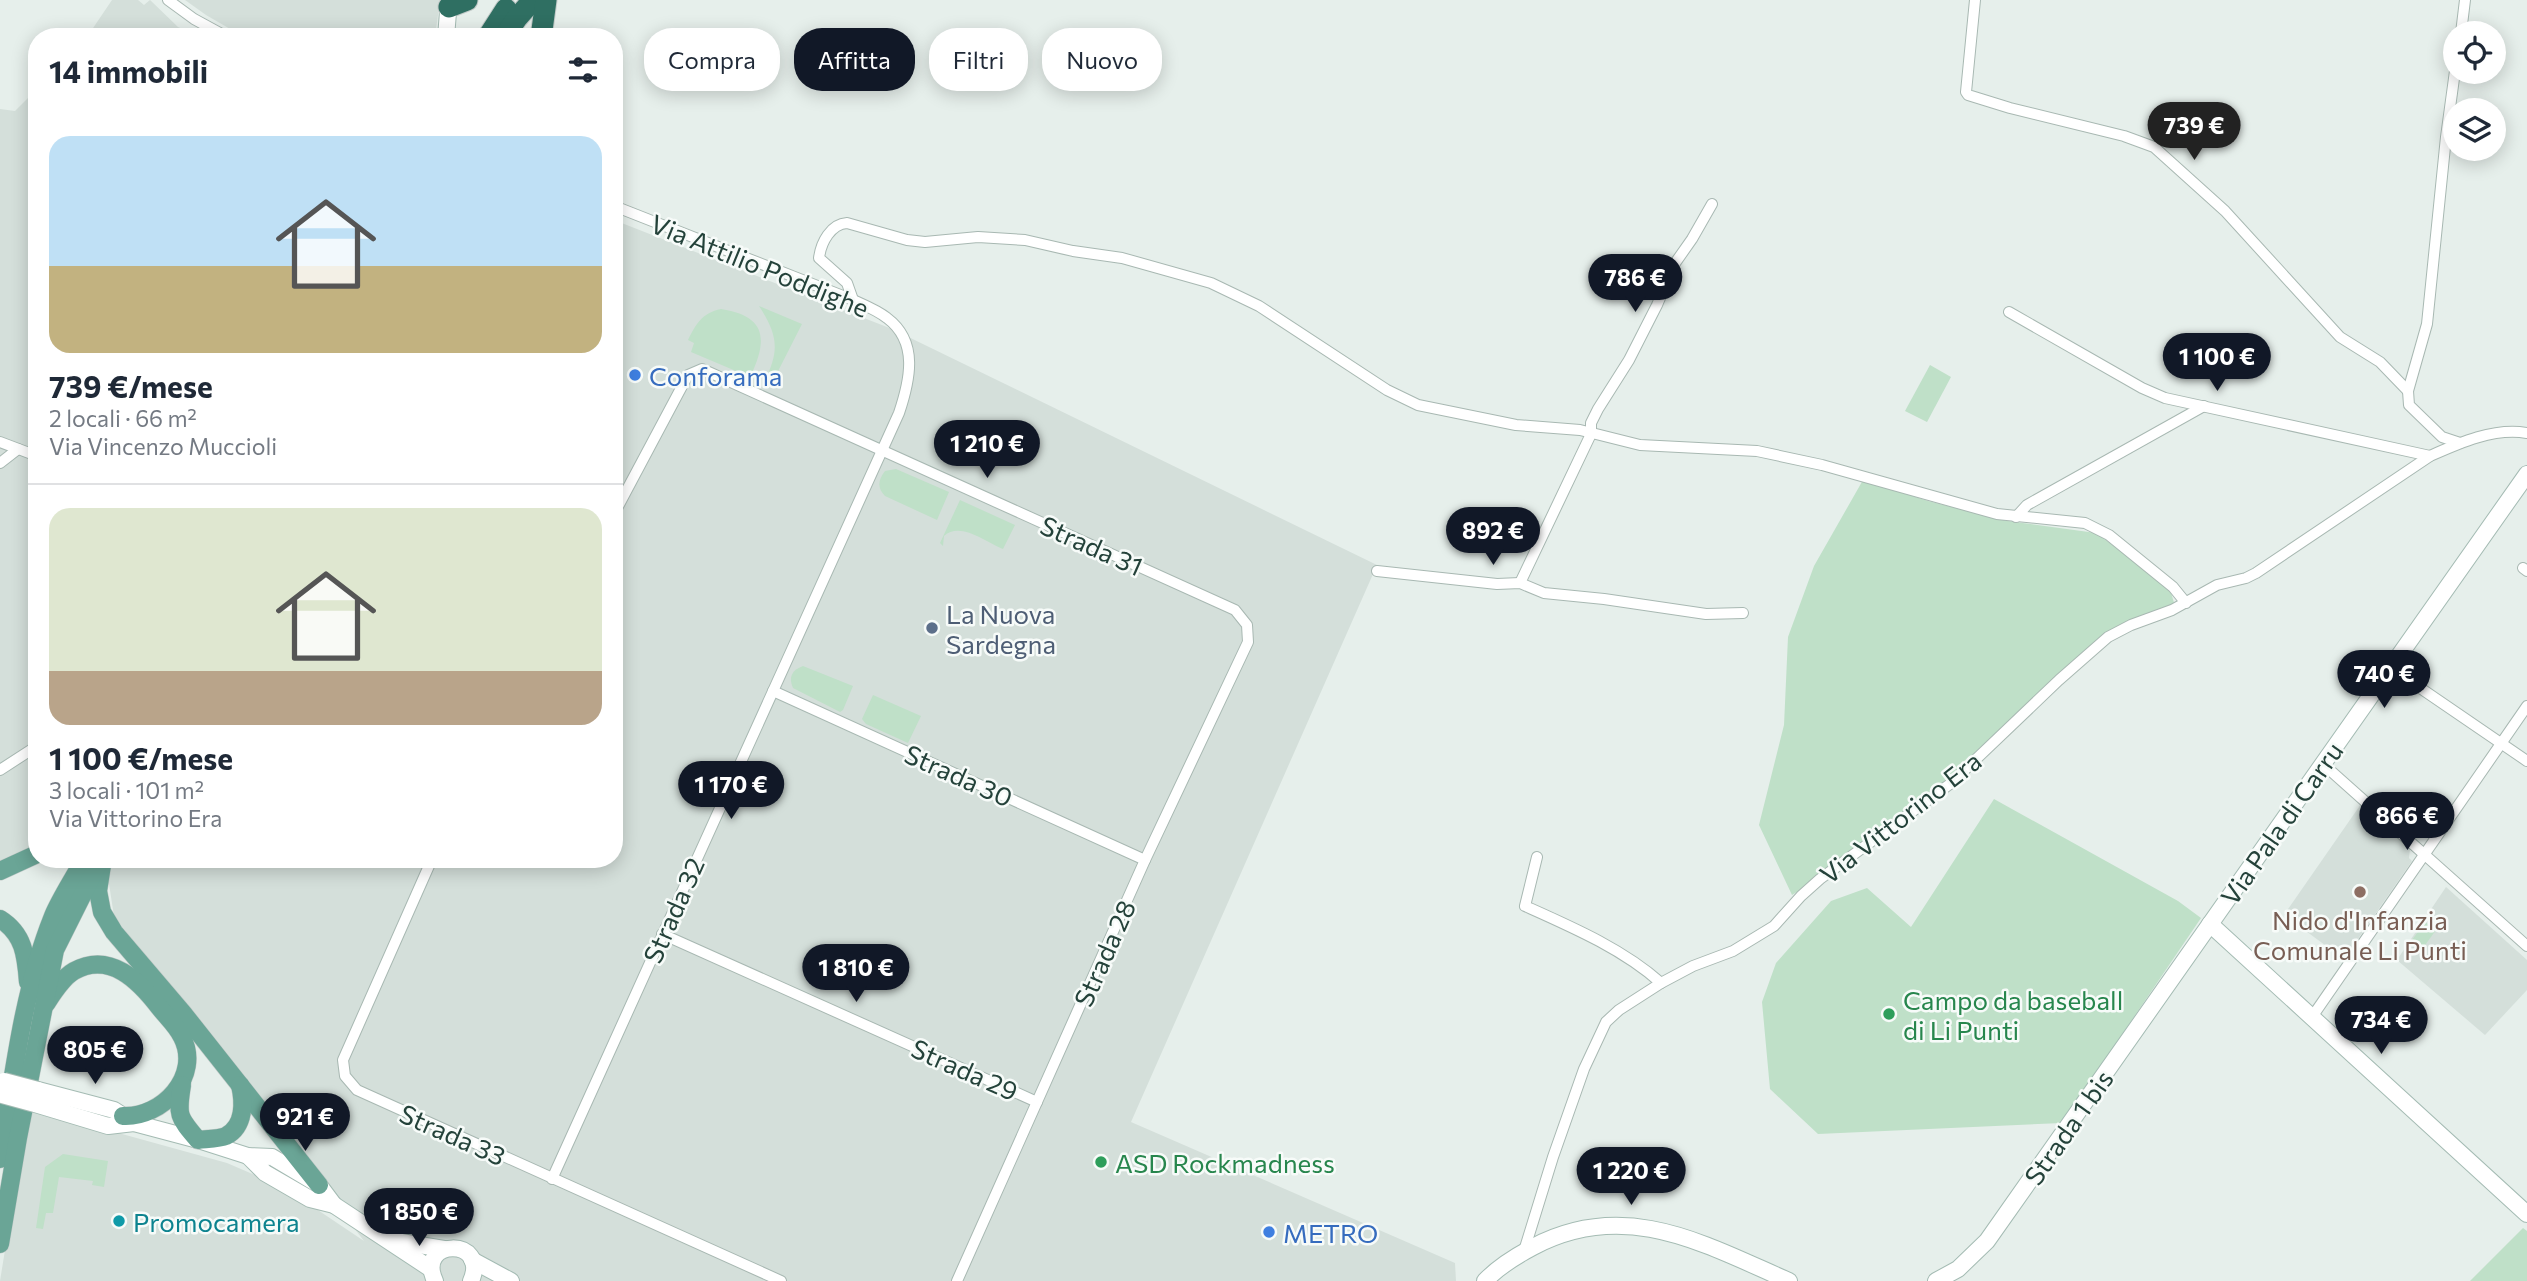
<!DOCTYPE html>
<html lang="it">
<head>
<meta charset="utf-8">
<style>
  body { margin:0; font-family:Commissioner,sans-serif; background:#f6f6f7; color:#1f2937; height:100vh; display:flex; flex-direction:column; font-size:26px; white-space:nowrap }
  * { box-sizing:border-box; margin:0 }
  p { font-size:23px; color:#747a83 }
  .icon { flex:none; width:38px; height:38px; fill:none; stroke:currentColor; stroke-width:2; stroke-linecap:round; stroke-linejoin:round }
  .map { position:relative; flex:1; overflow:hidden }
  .sheet { position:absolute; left:28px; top:28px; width:595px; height:840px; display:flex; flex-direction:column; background:#fff; border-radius:28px; box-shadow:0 4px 18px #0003 }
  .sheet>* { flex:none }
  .top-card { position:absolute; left:644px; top:28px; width:665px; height:63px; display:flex; gap:14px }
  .tools { position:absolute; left:2443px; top:21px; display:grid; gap:14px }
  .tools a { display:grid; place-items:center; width:63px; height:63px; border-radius:50%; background:#fff; box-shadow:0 4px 18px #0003; font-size:35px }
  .price { position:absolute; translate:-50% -60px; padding:0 16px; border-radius:24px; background:#111827; color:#fff; font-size:23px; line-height:46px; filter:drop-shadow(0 2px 4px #0008) }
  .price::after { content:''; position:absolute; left:50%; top:42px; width:21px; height:16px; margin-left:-10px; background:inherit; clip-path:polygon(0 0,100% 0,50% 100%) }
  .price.active { background:#222; color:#fff }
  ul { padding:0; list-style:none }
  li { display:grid; align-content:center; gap:14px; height:371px; padding:0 21px }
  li+li { border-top:2px solid #e0e1e3 }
  li span { display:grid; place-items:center; height:217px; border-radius:21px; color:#555 }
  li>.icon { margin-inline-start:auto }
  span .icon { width:126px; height:126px; fill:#fffc; stroke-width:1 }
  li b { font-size:30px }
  h2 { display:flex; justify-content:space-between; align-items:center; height:84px; padding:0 21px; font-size:30px }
  .pill { padding:0 24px; border-radius:28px; background:#fff; box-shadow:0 4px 18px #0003; font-size:24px; line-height:63px }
  .pill.active { background:#111827; color:#fff }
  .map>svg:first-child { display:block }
</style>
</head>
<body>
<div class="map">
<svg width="2527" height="1281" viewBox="0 0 2527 1281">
  <rect width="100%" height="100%" fill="#e6efeb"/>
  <g fill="#d4dfda">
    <polygon points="112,0 138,0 144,5 150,0 178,27 200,37 87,37"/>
    <polygon points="185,0 440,0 435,37 244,37 206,15"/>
    <polygon points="37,89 37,843 0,863 0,109 15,111"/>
    <polygon points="614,220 892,329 1377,565 1131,1122 1455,1263 1456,1281 0,1281 28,1108 227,1163 285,1188 364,1241 114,916 107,871 114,859 614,859"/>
    <polygon points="2361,804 2410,849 2409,858 2412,861 2344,959 2284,915"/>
    <polygon points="2446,887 2527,960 2527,990 2485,1035 2397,960"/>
  </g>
  <g fill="#bfe0c8">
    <path d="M 759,306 L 802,324 L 770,387 L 764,382 C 780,351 778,335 759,306 Z"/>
    <path d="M 721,309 C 767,316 768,340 750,377 L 691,352 L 694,343 L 688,340 C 696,324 702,313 721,309 Z"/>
    <polygon points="1930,365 1951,377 1927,422 1905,411"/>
    <path d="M 896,469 L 949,492 L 937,520 L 885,496 C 877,488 878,480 885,471 Z"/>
    <polygon points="1863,480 1928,501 2008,521 2096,533 2169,586 2175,606 2105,639 1895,831 1792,895 1759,825 1784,725 1788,637 1814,566"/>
    <path d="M 960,500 L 1015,525 L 1003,549 C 986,542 960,521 944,536 L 943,546 L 940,543 Z"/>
    <path d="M 803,666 L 853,686 L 843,710 L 840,712 L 793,688 C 788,677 792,670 803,666 Z"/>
    <polygon points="873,695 921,716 908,743 866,724 862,719"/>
    <polygon points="1994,799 2178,901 2201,918 2062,1123 1818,1134 1770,1089 1762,1002 1776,963 1831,901 1867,888 1911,927"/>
    <polygon points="2425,922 2436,930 2423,948 2412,940"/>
    <polygon points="63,1154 108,1161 104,1187 92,1185 93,1181 59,1177 53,1213 46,1213 43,1229 36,1228 45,1167"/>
    <polygon points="2523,1228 2527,1231 2527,1281 2470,1281"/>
  </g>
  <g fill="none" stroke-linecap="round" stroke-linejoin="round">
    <g stroke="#a8b8b2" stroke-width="12">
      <g id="street">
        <polyline points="168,0 194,19 227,37"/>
        <polyline points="1975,0 1966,92 1968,95 2010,108 2124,136 2154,147 2225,211 2340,337 2380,362 2408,391"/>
        <polyline points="2461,33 2465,0"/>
        <polyline points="2455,71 2446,137 2427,324 2408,391 2409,405 2442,437 2460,443"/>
        <path d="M 853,300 L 847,283 L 819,258 C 821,242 831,224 847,223 L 907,240 L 925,242 L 978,237 L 1025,240 L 1073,251 L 1122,258 L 1211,283 L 1259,306 L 1387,390 L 1418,405 L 1516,425 L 1580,430 L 1640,445 L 1757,451 L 1822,465 L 1997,514 L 2085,523 L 2109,535 L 2173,587 L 2186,603"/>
        <polyline points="2009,312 2142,388 2165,398 2430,456"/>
        <polyline points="0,442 37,456"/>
        <polyline points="0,463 18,449"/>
        <polyline points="614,514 688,375 702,369 1235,610 1247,625 1248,642 1145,860 957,1281"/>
        <polyline points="2016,517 2027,505 2204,406"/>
        <polyline points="2523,568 2527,571"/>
        <polyline points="1377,571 1497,584 1520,583 1544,593 1604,599 1706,614 1743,613"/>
        <polyline points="1520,583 1591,434 1591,423 1598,409 1629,360 1657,305 1663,291 1666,276 1692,239 1712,204"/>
        <polyline points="2391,668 2527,761"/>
        <polyline points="773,691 1145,860"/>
        <polyline points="2323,764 2527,946"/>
        <polyline points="0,770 37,746"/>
        <path d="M 1537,857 L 1525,906 C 1572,927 1623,949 1661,983"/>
        <polyline points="432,859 343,1060 345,1076 357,1090 781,1281"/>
        <polyline points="662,934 1037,1102"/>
        <polyline points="2312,1017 2527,706"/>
        <path d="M 552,1179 L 899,413 C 910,380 919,342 887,318 C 877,310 864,305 853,300 L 614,206"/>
        <path d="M 1524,1251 L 1553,1157 L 1584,1069 L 1606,1022 L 1619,1010 L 1661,983 L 1693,966 L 1733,951 L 1774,926 L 1801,896 L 1820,879 L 1950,784 L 2059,680 L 2108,637 L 2131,625 L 2172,610 L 2217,585 L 2246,578 L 2256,573 L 2430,456 C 2459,443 2495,427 2527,433"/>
      </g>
    </g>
    <g stroke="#a4bbb3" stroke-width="18">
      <g id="secondary">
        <polyline points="446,37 449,0"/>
        <polyline points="2210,924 2527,1214"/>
        <polyline points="38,1090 114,1110 134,1123 198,1140 248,1156 272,1157 319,1185 334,1205"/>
        <polyline points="35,1104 108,1126 134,1123"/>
        <polyline points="248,1156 265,1173 310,1199 334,1205 431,1269"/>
        <polyline points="395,1241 444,1249"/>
        <polyline points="472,1260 511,1281"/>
        <path d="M 435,1281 C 415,1238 490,1237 471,1281"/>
        <path d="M 1485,1281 C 1499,1266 1516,1256 1533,1247 C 1625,1198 1704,1244 1789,1281"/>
        <polyline points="1936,1281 1958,1269 1987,1241 2527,474"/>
      </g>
    </g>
    <g stroke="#c2cac8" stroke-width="19">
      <g id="primary">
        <polyline points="103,859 98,891 102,912 114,932 183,1013 319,1185"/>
        <polyline points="0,871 37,854"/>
        <path d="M 0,919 C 24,934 26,956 28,982"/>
        <path d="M 46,1004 C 53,993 62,978 74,971 C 110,951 139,981 159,1007 C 166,1016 177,1026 182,1037 C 202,1076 162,1118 123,1116"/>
        <path d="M 182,1085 C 177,1115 178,1117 198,1140 C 206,1139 219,1139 226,1136 C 245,1126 244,1102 240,1085"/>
        <path d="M 0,1159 C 13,1079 22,993 53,916 C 61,897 74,878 84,859"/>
        <polyline points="0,1244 18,1138 55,950 98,864"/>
      </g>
    </g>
    <g stroke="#c2cac8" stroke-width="23">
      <g id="highway">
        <polyline points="449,7 467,0"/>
        <polyline points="488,37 506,9"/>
        <polyline points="504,37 517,18 533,0"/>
        <polyline points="545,37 542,30 546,0"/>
      </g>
    </g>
    <use href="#street" stroke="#fff" stroke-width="10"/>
    <use href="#secondary" stroke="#fff" stroke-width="16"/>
    <use href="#primary" stroke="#6aa596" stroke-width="18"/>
    <use href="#highway" stroke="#2f6f62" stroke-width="21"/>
    <g stroke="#a4bbb3" stroke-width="18" stroke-linecap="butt">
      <g id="secondary-bridge">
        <polyline points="4,1081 38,1090"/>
        <polyline points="2,1095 35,1104"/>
      </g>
    </g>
    <use href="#secondary-bridge" stroke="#fff" stroke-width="16"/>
  </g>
  <g fill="#3f7fe0" stroke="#f7fbf9" stroke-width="2.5">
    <circle cx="635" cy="375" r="7"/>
    <circle cx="1269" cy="1232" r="7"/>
  </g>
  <circle fill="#5c6f8a" stroke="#f7fbf9" stroke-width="2.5" cx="932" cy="628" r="7"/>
  <circle fill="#8d6e63" stroke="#f7fbf9" stroke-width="2.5" cx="2360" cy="892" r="7"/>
  <g fill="#2e9e5b" stroke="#f7fbf9" stroke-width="2.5">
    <circle cx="1889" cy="1014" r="7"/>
    <circle cx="1101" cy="1162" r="7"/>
  </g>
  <circle fill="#0f9aa8" stroke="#f7fbf9" stroke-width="2.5" cx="119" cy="1221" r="7"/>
  <g text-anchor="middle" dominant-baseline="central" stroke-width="5" stroke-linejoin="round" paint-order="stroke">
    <g font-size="26" fill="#24423a" stroke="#f7fbf9">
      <text transform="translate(760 265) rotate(22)">Via Attilio Poddighe</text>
      <text transform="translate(1092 545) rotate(24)">Strada 31</text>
      <text transform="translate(959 775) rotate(24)">Strada 30</text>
      <text transform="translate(1900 817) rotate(-38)">Via Vittorino Era</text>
      <text transform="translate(2281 823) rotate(-55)">Via Pala di Carru</text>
      <text transform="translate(673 910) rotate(-66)">Strada 32</text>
      <text transform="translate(1104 953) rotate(-66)">Strada 28</text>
      <text transform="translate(965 1069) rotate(24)">Strada 29</text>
      <text transform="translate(2068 1127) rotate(-55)">Strada 1 bis</text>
      <text transform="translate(453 1134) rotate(24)">Strada 33</text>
    </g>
    <g font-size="26" fill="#366cbe" stroke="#f7fbf9" text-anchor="start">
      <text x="649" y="375">Conforama</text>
      <text x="1283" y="1232">METRO</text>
    </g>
    <g font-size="26" fill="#4e5e75" stroke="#f7fbf9" text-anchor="start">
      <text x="946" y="613">La Nuova<tspan x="946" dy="30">Sardegna</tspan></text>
    </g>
    <g font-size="26" fill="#785e54" stroke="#f7fbf9">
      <text x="2360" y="919">Nido d'Infanzia<tspan x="2360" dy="30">Comunale Li Punti</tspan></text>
    </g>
    <g font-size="26" fill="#27864d" stroke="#f7fbf9" text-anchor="start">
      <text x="1903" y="999">Campo da baseball<tspan x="1903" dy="30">di Li Punti</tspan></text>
      <text x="1115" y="1162">ASD Rockmadness</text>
    </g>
    <g font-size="26" fill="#0d838f" stroke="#f7fbf9" text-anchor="start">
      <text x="133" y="1221">Promocamera</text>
    </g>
  </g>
</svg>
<div class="tools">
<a><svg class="icon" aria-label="locate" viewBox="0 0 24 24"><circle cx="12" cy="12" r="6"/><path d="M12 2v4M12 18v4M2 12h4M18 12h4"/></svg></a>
<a><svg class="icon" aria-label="layers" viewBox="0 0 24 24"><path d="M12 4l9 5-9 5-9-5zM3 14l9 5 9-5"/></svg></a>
</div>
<b class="price active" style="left:2194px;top:162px">739 €</b>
<b class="price" style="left:1635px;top:314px">786 €</b>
<b class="price" style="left:2217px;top:393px">1 100 €</b>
<b class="price" style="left:987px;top:480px">1 210 €</b>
<b class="price" style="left:1493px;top:567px">892 €</b>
<b class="price" style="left:2384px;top:710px">740 €</b>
<b class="price" style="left:731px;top:821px">1 170 €</b>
<b class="price" style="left:2407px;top:852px">866 €</b>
<b class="price" style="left:856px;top:1004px">1 810 €</b>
<b class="price" style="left:2381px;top:1056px">734 €</b>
<b class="price" style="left:95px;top:1086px">805 €</b>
<b class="price" style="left:305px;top:1153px">921 €</b>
<b class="price" style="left:1631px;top:1207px">1 220 €</b>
<b class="price" style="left:419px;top:1248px">1 850 €</b>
<div class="top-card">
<a class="pill">Compra</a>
<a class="pill active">Affitta</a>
<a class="pill">Filtri</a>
<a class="pill">Nuovo</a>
</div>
<section class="sheet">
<h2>14 immobili<svg class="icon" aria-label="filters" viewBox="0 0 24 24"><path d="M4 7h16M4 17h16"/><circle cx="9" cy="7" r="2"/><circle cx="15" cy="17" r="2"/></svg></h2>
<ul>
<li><span style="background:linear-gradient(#bfe0f5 60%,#c2b280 0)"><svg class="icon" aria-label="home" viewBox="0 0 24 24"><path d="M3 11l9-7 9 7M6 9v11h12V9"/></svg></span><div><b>739 €/mese</b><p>2 locali · 66 m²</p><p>Via Vincenzo Muccioli</p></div></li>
<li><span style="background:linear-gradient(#dfe7d0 75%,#b9a48a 0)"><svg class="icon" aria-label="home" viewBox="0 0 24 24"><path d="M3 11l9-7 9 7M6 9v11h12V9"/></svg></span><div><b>1 100 €/mese</b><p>3 locali · 101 m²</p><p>Via Vittorino Era</p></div></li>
</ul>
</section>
</div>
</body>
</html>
